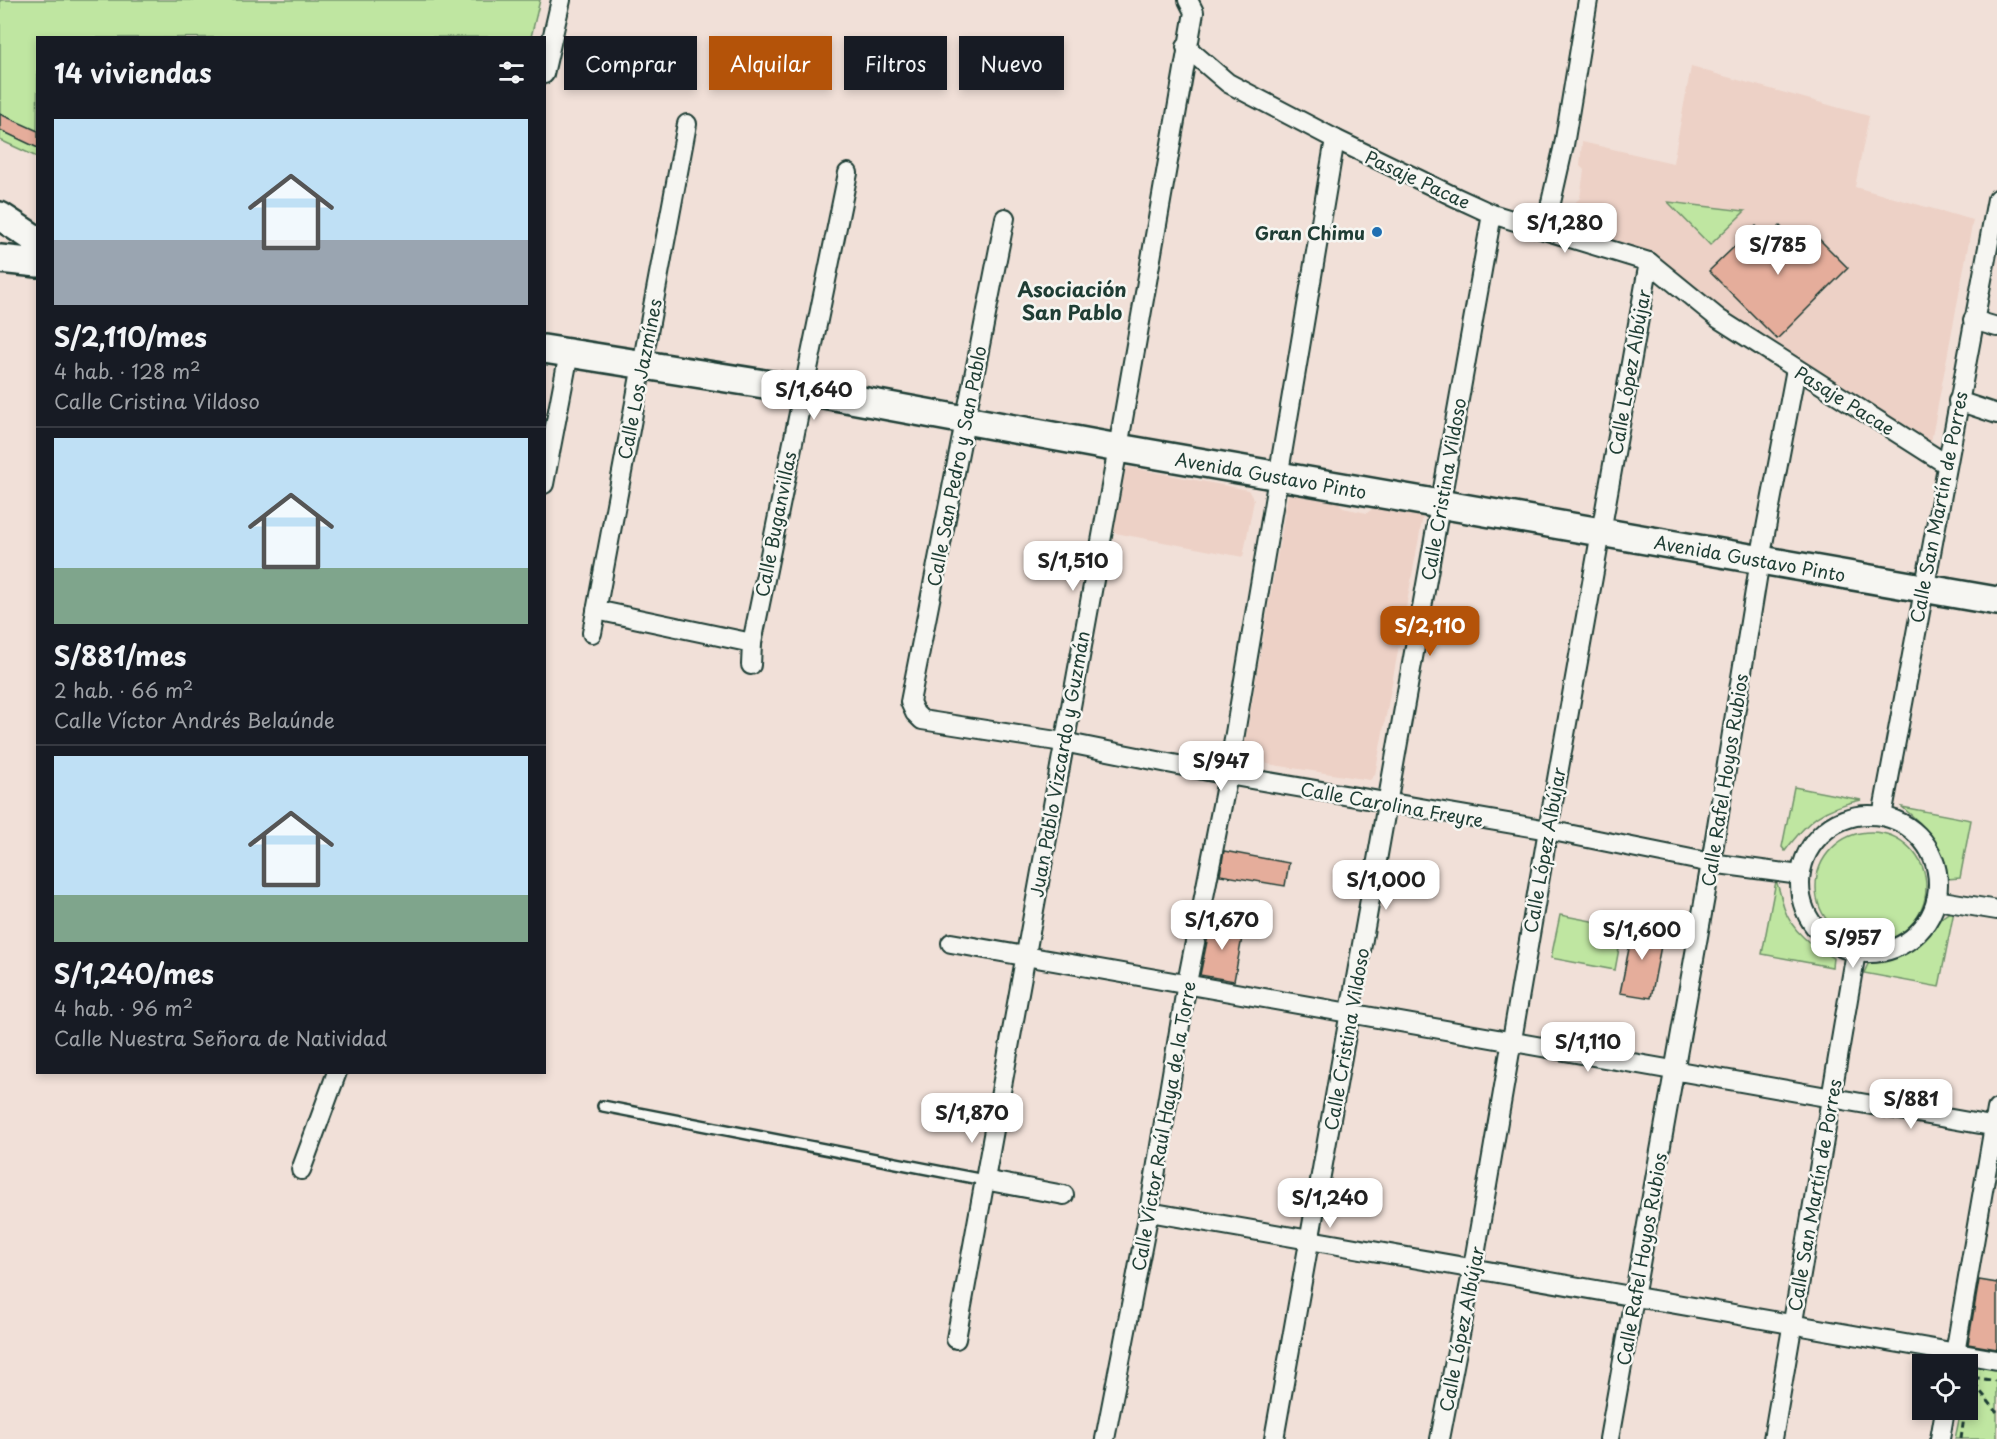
<!DOCTYPE html>
<html lang="es">
<head>
<meta charset="utf-8">
<style>
  body { margin:0; font-family:"Playpen Sans",sans-serif; background:#242831; color:#f1f3f6; height:100vh; display:flex; flex-direction:column; font-size:22px; white-space:nowrap }
  * { box-sizing:border-box; margin:0 }
  p { font-size:20px; color:#9ea1a6 }
  .icon { flex:none; width:33px; height:33px; fill:none; stroke:currentColor; stroke-width:2; stroke-linecap:round; stroke-linejoin:round }
  .map { position:relative; flex:1; overflow:hidden }
  .side { position:absolute; left:36px; top:36px; width:510px; height:1038px; display:flex; flex-direction:column; background:#171b24; border-radius:0px; box-shadow:0 3px 9px #0003 }
  .side>* { flex:none }
  .banner { position:absolute; left:564px; top:36px; width:570px; height:54px; display:flex; gap:12px }
  .tools { position:absolute; left:1912px; top:1354px; display:grid; gap:12px }
  .tools a { display:grid; place-items:center; width:66px; height:66px; border-radius:0px; background:#171b24; box-shadow:0 3px 9px #0003; font-size:30px }
  .price { position:absolute; translate:-50% -51px; padding:0 14px; border-radius:12px; background:#fff; color:#222; font-size:20px; line-height:39px; filter:drop-shadow(0 2px 3px #0008) }
  .price::after { content:''; position:absolute; left:50%; top:36px; width:18px; height:14px; margin-left:-9px; background:inherit; clip-path:polygon(0 0,100% 0,50% 100%) }
  .price.active { background:#b45309; color:#fff }
  ul { padding:0; list-style:none }
  li { display:grid; align-content:center; gap:12px; height:318px; padding:0 18px }
  li+li { border-top:2px solid #363941 }
  li span { display:grid; place-items:center; height:186px; border-radius:0px; color:#555 }
  li>.icon { margin-inline-start:auto }
  span .icon { width:108px; height:108px; fill:#fffc; stroke-width:1 }
  li b { font-size:26px }
  h2 { display:flex; justify-content:space-between; align-items:center; height:72px; padding:0 18px; font-size:26px }
  .tag { padding:0 21px; border-radius:0px; background:#171b24; box-shadow:0 3px 9px #0003; font-size:21px; line-height:54px }
  .tag.active { background:#b45309; color:#fff }
  .map>svg:first-child { display:block }
</style>
</head>
<body>
<div class="map">
<svg width="1997" height="1439" viewBox="0 0 1997 1439">
  <rect width="100%" height="100%" fill="#f1e0d8"/>
  <filter id="ink" filterUnits="userSpaceOnUse"><feTurbulence type="fractalNoise" baseFrequency=".0167" numOctaves="2"/><feDisplacementMap in="SourceGraphic" scale="12" xChannelSelector="R" yChannelSelector="G"/><feConvolveMatrix kernelMatrix="1 2 1 2 8 2 1 2 1" color-interpolation-filters="sRGB"/></filter>
  <g filter="url(#ink)">
    <g fill="#edd1c6">
      <polygon points="1691,67 1869,116 1855,187 1973,220 1931,442 1723,314 1658,260 1563,229 1568,209 1580,198 1584,170 1580,166 1582,142 1673,163"/>
      <polygon points="1128,467 1248,490 1254,500 1243,557 1110,532 1121,472"/>
      <polygon points="1288,494 1339,502 1343,508 1367,513 1375,507 1423,516 1375,775 1370,780 1267,764 1264,757 1255,756 1250,761 1243,753"/>
    </g>
    <g fill="#bfe6a1" stroke="#6f926a" stroke-width="1.5">
      <polygon points="0,0 540,0 531,37 38,38 37,157 0,140"/>
      <polygon points="1668,202 1745,211 1710,245"/>
      <path d="M 1794,787 L 1861,800 C 1822,808 1808,820 1785,851 L 1782,847 Z"/>
      <path d="M 1902,807 L 1971,820 L 1960,878 L 1947,879 C 1944,844 1927,828 1902,807 Z"/>
      <circle cx="1871" cy="887" r="55"/>
      <path d="M 1776,881 C 1780,890 1781,899 1784,908 C 1792,932 1812,946 1833,958 L 1832,967 L 1762,954 Z"/>
      <path d="M 1954,911 L 1939,987 L 1864,973 L 1868,964 C 1885,961 1904,957 1917,946 C 1932,935 1936,916 1954,911 Z"/>
      <polygon points="1560,915 1623,927 1615,970 1551,958"/>
      <polygon points="1971,1358 1997,1363 1997,1439 1955,1439 1961,1410 1968,1410 1968,1374"/>
    </g>
    <g fill="#e5ad9b" stroke="#1f3d34" stroke-width="1.5">
      <polygon points="0,114 38,131 38,148 0,130"/>
      <polygon points="1756,226 1768,238 1780,226 1802,250 1816,236 1848,268 1777,339 1709,271"/>
      <polygon points="1224,851 1289,863 1285,886 1220,875"/>
      <polygon points="1211,922 1244,927 1234,981 1200,975"/>
      <polygon points="1634,924 1664,930 1651,998 1620,993"/>
      <polygon points="1979,1280 1997,1283 1997,1349 1968,1344"/>
    </g>
    <g fill="none" stroke-linecap="round" stroke-linejoin="round">
      <g stroke="#1f3d34" stroke-width="14">
        <polyline id="lane" points="603,1106 984,1180"/>
      </g>
      <g stroke="#1f3d34" stroke-width="22">
        <g id="street">
          <polyline points="1186,47 1228,83 1335,139 1455,197 1492,214 1649,262 1719,319 1946,464"/>
          <polyline points="544,74 561,0"/>
          <polyline points="1005,218 910,702 915,713 922,720 1063,742 1228,775 1548,830 1711,863 1800,875"/>
          <polyline points="1545,229 1564,145 1588,0"/>
          <polyline points="1973,320 1997,327"/>
          <polyline points="1958,401 1997,414"/>
          <polyline points="544,484 569,353"/>
          <polyline points="596,610 752,643"/>
          <polyline points="592,633 687,124"/>
          <polyline points="751,665 752,643 848,173"/>
          <circle cx="1869" cy="884" r="69"/>
          <polyline points="1882,816 1997,199"/>
          <polyline points="1936,900 1997,910"/>
          <polyline points="951,943 1997,1127"/>
          <polyline points="301,1170 337,1072"/>
          <polyline points="984,1180 1064,1195"/>
          <polyline points="1149,1212 1997,1360"/>
          <polyline points="956,1339 1118,448 1194,12 1188,0"/>
          <polyline points="1953,1365 1997,1109"/>
          <polyline points="1105,1439 1149,1212 1187,983 1228,775 1335,139"/>
          <polyline points="1274,1439 1492,214"/>
          <polyline points="1440,1439 1473,1267 1548,830 1649,262"/>
          <polyline points="1609,1439 1711,863 1760,560 1796,369"/>
          <polyline points="1773,1439 1856,952"/>
          <polyline points="1940,1439 1945,1410"/>
        </g>
      </g>
      <g stroke="#1f3d34" stroke-width="32">
        <g id="secondary">
          <polyline points="0,216 38,241"/>
          <polyline points="0,259 38,263"/>
          <polyline points="544,349 802,390 1118,448 1997,601"/>
        </g>
      </g>
      <g stroke="#1f3d34" stroke-width="3" stroke-dasharray="6 4.5" stroke-linecap="butt">
        <polyline points="1968,1376 1997,1412"/>
        <polyline points="1968,1395 1971,1377 1997,1381"/>
        <polyline points="1961,1439 1965,1410"/>
      </g>
      <use href="#lane" stroke="#f6f6f2" stroke-width="9"/>
      <use href="#street" stroke="#f6f6f2" stroke-width="18"/>
      <use href="#secondary" stroke="#f6f6f2" stroke-width="27"/>
    </g>
  </g>
  <circle fill="#1f6fb2" stroke="#f6f6f2" stroke-width="2" cx="1377" cy="232" r="6"/>
  <g text-anchor="middle" dominant-baseline="central" stroke-width="5" stroke-linejoin="round" paint-order="stroke">
    <g font-size="18" fill="#1f3d34" stroke="#f6f6f2">
      <text transform="translate(1418 179) rotate(25)">Pasaje Pacae</text>
      <text transform="translate(1629 372) rotate(-80)">Calle López Albújar</text>
      <text transform="translate(639 379) rotate(-79)">Calle Los Jazmínes</text>
      <text transform="translate(1845 400) rotate(32)">Pasaje Pacae</text>
      <text transform="translate(956 466) rotate(-79)">Calle San Pedro y San Pablo</text>
      <text transform="translate(1271 475) rotate(10)">Avenida Gustavo Pinto</text>
      <text transform="translate(1443 489) rotate(-80)">Calle Cristina Vildoso</text>
      <text transform="translate(1938 507) rotate(-79)">Calle San Martín de Porres</text>
      <text transform="translate(775 524) rotate(-79)">Calle Buganvillas</text>
      <text transform="translate(1750 558) rotate(10)">Avenida Gustavo Pinto</text>
      <text transform="translate(1059 764) rotate(-80)">Juan Pablo Vizcardo y Guzmán</text>
      <text transform="translate(1724 780) rotate(-81)">Calle Rafel Hoyos Rubios</text>
      <text transform="translate(1392 804) rotate(10)">Calle Carolina Freyre</text>
      <text transform="translate(1544 850) rotate(-80)">Calle López Albújar</text>
      <text transform="translate(1346 1039) rotate(-80)">Calle Cristina Vildoso</text>
      <text transform="translate(1163 1126) rotate(-80)">Calle Víctor Raúl Haya de la Torre</text>
      <text transform="translate(1814 1195) rotate(-80)">Calle San Martín de Porres</text>
      <text transform="translate(1641 1259) rotate(-80)">Calle Rafel Hoyos Rubios</text>
      <text transform="translate(1461 1329) rotate(-79)">Calle López Albújar</text>
    </g>
    <g font-size="18" font-weight="bold" fill="#1f3d34" stroke="#f6f6f2" text-anchor="end">
      <text x="1365" y="232">Gran Chimu</text>
    </g>
    <g font-size="20" font-weight="bold" fill="#1f3d34" stroke="#f6f6f2">
      <text x="1072" y="289">Asociación<tspan x="1072" dy="23">San Pablo</tspan></text>
    </g>
  </g>
</svg>
<div class="tools">
<a><svg class="icon" aria-label="locate" viewBox="0 0 24 24"><circle cx="12" cy="12" r="6"/><path d="M12 2v4M12 18v4M2 12h4M18 12h4"/></svg></a>
</div>
<b class="price" style="left:1565px;top:254px">S/1,280</b>
<b class="price" style="left:1778px;top:276px">S/785</b>
<b class="price" style="left:814px;top:421px">S/1,640</b>
<b class="price" style="left:1073px;top:592px">S/1,510</b>
<b class="price active" style="left:1430px;top:657px">S/2,110</b>
<b class="price" style="left:1221px;top:792px">S/947</b>
<b class="price" style="left:1386px;top:911px">S/1,000</b>
<b class="price" style="left:1222px;top:951px">S/1,670</b>
<b class="price" style="left:1642px;top:961px">S/1,600</b>
<b class="price" style="left:1853px;top:969px">S/957</b>
<b class="price" style="left:1588px;top:1073px">S/1,110</b>
<b class="price" style="left:1911px;top:1130px">S/881</b>
<b class="price" style="left:972px;top:1144px">S/1,870</b>
<b class="price" style="left:1330px;top:1229px">S/1,240</b>
<div class="banner">
<a class="tag">Comprar</a>
<a class="tag active">Alquilar</a>
<a class="tag">Filtros</a>
<a class="tag">Nuevo</a>
</div>
<section class="side">
<h2>14 viviendas<svg class="icon" aria-label="filters" viewBox="0 0 24 24"><path d="M4 7h16M4 17h16"/><circle cx="9" cy="7" r="2"/><circle cx="15" cy="17" r="2"/></svg></h2>
<ul>
<li><span style="background:linear-gradient(#bfe0f5 65%,#9aa5b1 0)"><svg class="icon" aria-label="home" viewBox="0 0 24 24"><path d="M3 11l9-7 9 7M6 9v11h12V9"/></svg></span><div><b>S/2,110/mes</b><p>4 hab. · 128 m²</p><p>Calle Cristina Vildoso</p></div></li>
<li><span style="background:linear-gradient(#bfe0f5 70%,#7fa58c 0)"><svg class="icon" aria-label="home" viewBox="0 0 24 24"><path d="M3 11l9-7 9 7M6 9v11h12V9"/></svg></span><div><b>S/881/mes</b><p>2 hab. · 66 m²</p><p>Calle Víctor Andrés Belaúnde</p></div></li>
<li><span style="background:linear-gradient(#bfe0f5 75%,#7fa58c 0)"><svg class="icon" aria-label="home" viewBox="0 0 24 24"><path d="M3 11l9-7 9 7M6 9v11h12V9"/></svg></span><div><b>S/1,240/mes</b><p>4 hab. · 96 m²</p><p>Calle Nuestra Señora de Natividad</p></div></li>
</ul>
</section>
</div>
</body>
</html>
